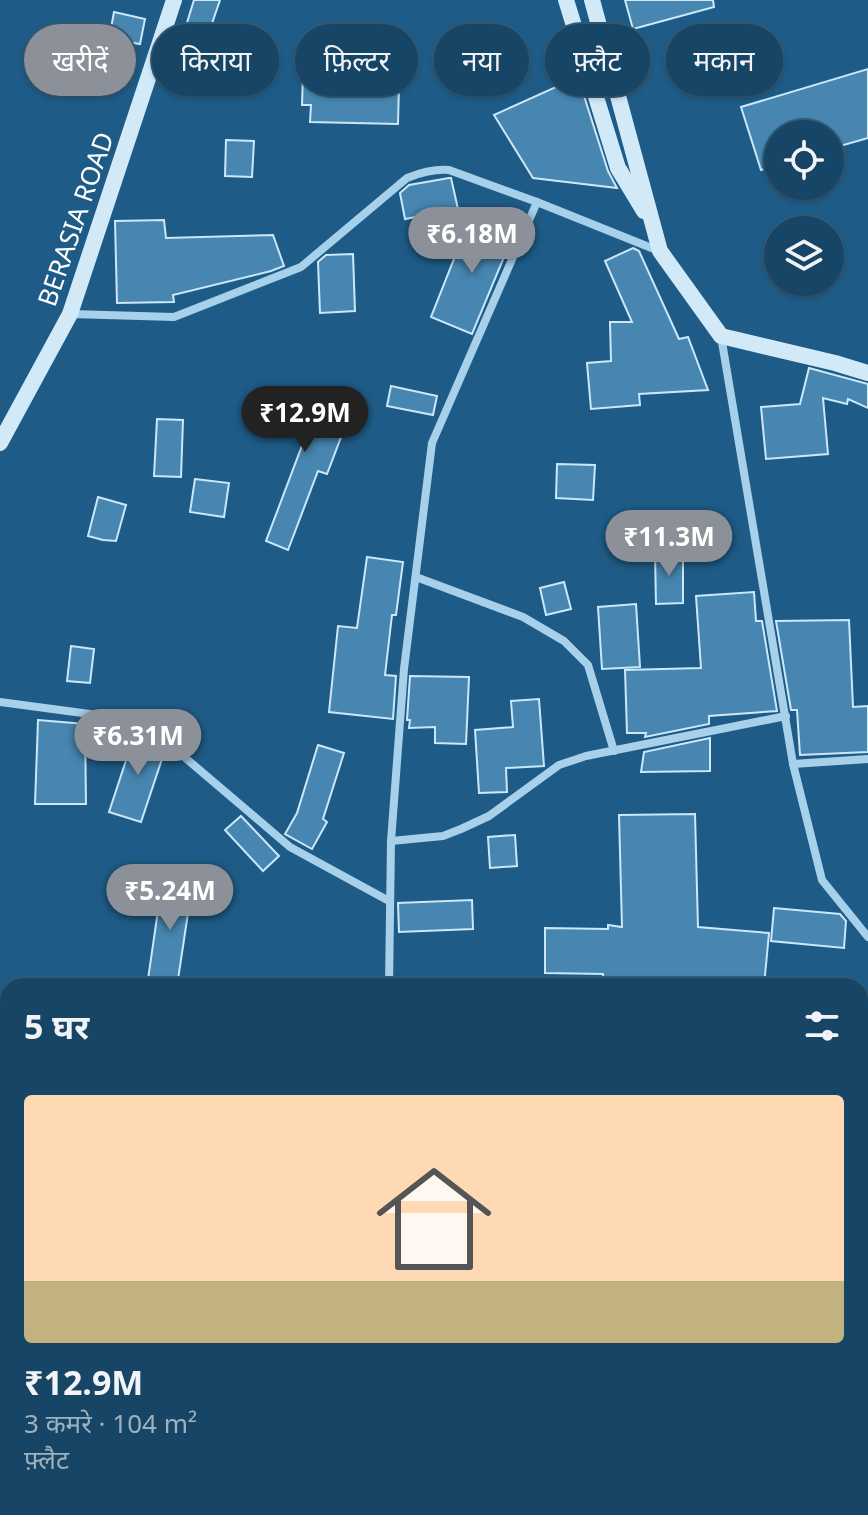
<!DOCTYPE html>
<html lang="hi">
<head>
<meta charset="utf-8">
<style>
  body { margin:0; font-family:"Noto Sans","Noto Sans Devanagari",sans-serif; background:#234f6e; color:#f1f3f6; height:100vh; display:flex; flex-direction:column; font-size:30px; white-space:nowrap }
  * { box-sizing:border-box; margin:0 }
  p { font-size:26px; color:#9eb1bf }
  .icon { flex:none; width:44px; height:44px; fill:none; stroke:currentColor; stroke-width:2; stroke-linecap:round; stroke-linejoin:round }
  .map { position:relative; flex:1; overflow:hidden }
  .sheet { position:absolute; left:0px; top:978px; width:868px; height:538px; display:flex; flex-direction:column; background:#164565; border-radius:24px 24px 0 0; box-shadow:0 2px 6px #0004,0 0 0 2px #355d79 }
  .sheet>* { flex:none }
  .banner { position:absolute; left:24px; top:24px; width:820px; height:72px; display:flex; gap:16px }
  .buttons { position:absolute; left:764px; top:120px; display:grid; gap:16px }
  .buttons a { display:grid; place-items:center; width:80px; height:80px; border-radius:50%; background:#164565; box-shadow:0 2px 6px #0004,0 0 0 2px #355d79; font-size:40px }
  .price { position:absolute; translate:-50% -68px; padding:0 18px; border-radius:28px; background:#8c9099; color:#fff; font-size:26px; line-height:52px; filter:drop-shadow(0 2px 4px #0008) }
  .price::after { content:''; position:absolute; left:50%; top:48px; width:24px; height:18px; margin-left:-12px; background:inherit; clip-path:polygon(0 0,100% 0,50% 100%) }
  .price.selected { background:#222; color:#fff }
  ul { padding:0; list-style:none }
  li { display:grid; align-content:center; gap:16px; height:424px; padding:0 24px }
  li span { display:grid; place-items:center; height:248px; border-radius:8px; color:#555 }
  li>.icon { margin-inline-start:auto }
  span .icon { width:144px; height:144px; fill:#fffc; stroke-width:1 }
  li b { font-size:34px }
  h2 { display:flex; justify-content:space-between; align-items:center; height:96px; padding:0 24px; font-size:34px }
  .tag { padding:0 28px; border-radius:36px; background:#164565; box-shadow:0 2px 6px #0004,0 0 0 2px #355d79; font-size:28px; line-height:72px }
  .tag.selected { background:#8c9099; color:#fff }
  .map>svg:first-child { display:block }
</style>
</head>
<body>
<div class="map">
<svg width="868" height="1515" viewBox="0 0 868 1515">
  <rect width="100%" height="100%" fill="#1e5c87"/>
  <g fill="#4686b0" stroke="#cce7f8" stroke-width="2">
    <polygon points="194,0 220,0 203,50 181,42"/>
    <polygon points="625,0 713,0 714,7 633,29"/>
    <polygon points="114,12 145,19 140,44 109,39"/>
    <polygon points="323,26 383,27 383,34 396,34 396,45 400,45 398,124 310,122 311,105 302,105 304,45 310,46 311,34 323,34"/>
    <polygon points="868,69 868,138 830,149 830,134 778,134 778,165 761,170 741,107"/>
    <polygon points="578,77 608,171 617,188 533,178 494,115"/>
    <polygon points="226,140 254,141 252,177 225,176"/>
    <polygon points="449,178 451,178 458,209 405,219 400,193 409,185"/>
    <polygon points="471,216 514,233 472,334 431,317"/>
    <polygon points="164,220 166,238 273,235 284,266 271,271 173,295 174,302 117,303 115,221"/>
    <polygon points="633,248 639,251 679,339 688,337 708,390 639,394 640,405 591,409 587,363 611,361 610,322 632,322 605,261"/>
    <polygon points="353,254 355,311 320,313 318,262 326,255"/>
    <polygon points="809,368 868,384 868,408 848,399 847,404 823,398 828,454 766,459 761,407 800,404"/>
    <polygon points="391,386 437,396 433,415 387,406"/>
    <polygon points="273,388 298,388 298,392 351,411 327,474 318,471 288,550 266,541 309,427 274,427"/>
    <polygon points="157,419 183,420 181,477 154,476"/>
    <polygon points="557,464 595,465 593,500 556,498"/>
    <polygon points="195,479 229,483 224,517 190,512"/>
    <polygon points="98,497 126,505 116,541 103,540 88,536"/>
    <polygon points="683,553 683,603 656,604 655,554"/>
    <polygon points="367,557 403,562 396,615 392,615 385,675 396,676 393,719 329,712 338,626 357,628"/>
    <polygon points="564,582 571,609 546,615 540,588"/>
    <polygon points="754,592 756,621 762,621 777,711 709,716 709,724 645,737 646,733 627,733 625,670 701,668 696,596"/>
    <polygon points="636,604 640,667 602,669 598,607"/>
    <polygon points="849,620 853,707 868,706 868,752 800,755 797,710 791,710 776,621"/>
    <polygon points="71,646 94,649 90,683 67,681"/>
    <polygon points="410,676 469,677 466,744 435,743 435,727 409,728 410,720 407,720"/>
    <polygon points="539,699 544,766 506,768 507,792 479,793 475,730 513,727 511,701"/>
    <polygon points="38,720 85,724 86,804 35,804"/>
    <polygon points="137,727 165,750 141,822 109,812"/>
    <polygon points="710,738 710,771 641,772 644,752"/>
    <polygon points="318,745 344,753 323,819 327,822 312,849 285,834 297,813"/>
    <polygon points="695,814 698,927 769,933 764,986 602,986 603,974 545,973 545,928 608,929 608,925 622,927 619,815"/>
    <polygon points="241,816 279,856 263,871 225,830"/>
    <polygon points="515,835 517,866 490,868 488,837"/>
    <polygon points="163,876 193,880 177,986 147,986"/>
    <polygon points="472,900 473,929 399,932 398,903"/>
    <polygon points="774,908 840,914 846,921 844,948 771,941"/>
  </g>
  <g fill="none" stroke-linecap="round" stroke-linejoin="round">
    <g stroke="#a7d0eb" stroke-width="8">
      <path d="M 71,314 L 174,317 L 301,267 L 407,178 C 422,172 434,169 449,170 L 537,202"/>
      <polyline points="721,336 793,764 822,880 868,937"/>
      <polyline points="416,577 523,617 564,641 588,665 614,751"/>
      <polyline points="0,702 142,721 290,847 389,901"/>
      <polyline points="793,764 868,759"/>
      <polyline points="391,841 443,836 461,829 489,816 559,765 586,756 786,716"/>
      <polyline points="389,986 391,841 404,669 432,443 537,202 659,251"/>
      <polyline points="173,1508 175,1515"/>
      <path d="M 868,1515 C 864,1458 857,1398 868,1342"/>
    </g>
    <g stroke="#d2e9f8" stroke-width="16">
      <polyline points="566,0 618,168 644,211"/>
      <polyline points="592,0 660,251 721,336 835,363 868,373"/>
      <polyline points="0,443 70,314 174,0"/>
      <polyline points="860,1371 868,1371"/>
      <polyline points="0,1494 8,1492"/>
    </g>
  </g>
  <g text-anchor="middle" dominant-baseline="central" stroke-width="7" stroke-linejoin="round" paint-order="stroke">
    <g font-size="26" fill="#fff" stroke="#1e5c87">
      <text transform="translate(75 219) rotate(-71)">BERASIA ROAD</text>
    </g>
  </g>
</svg>
<div class="buttons">
<a><svg class="icon" aria-label="locate" viewBox="0 0 24 24"><circle cx="12" cy="12" r="6"/><path d="M12 2v4M12 18v4M2 12h4M18 12h4"/></svg></a>
<a><svg class="icon" aria-label="layers" viewBox="0 0 24 24"><path d="M12 4l9 5-9 5-9-5zM3 14l9 5 9-5"/></svg></a>
</div>
<b class="price" style="left:472px;top:275px">₹6.18M</b>
<b class="price selected" style="left:305px;top:454px">₹12.9M</b>
<b class="price" style="left:669px;top:578px">₹11.3M</b>
<b class="price" style="left:138px;top:777px">₹6.31M</b>
<b class="price" style="left:170px;top:932px">₹5.24M</b>
<div class="banner">
<a class="tag selected">खरीदें</a>
<a class="tag">किराया</a>
<a class="tag">फ़िल्टर</a>
<a class="tag">नया</a>
<a class="tag">फ़्लैट</a>
<a class="tag">मकान</a>
</div>
<section class="sheet">
<h2>5 घर<svg class="icon" aria-label="filters" viewBox="0 0 24 24"><path d="M4 7h16M4 17h16"/><circle cx="9" cy="7" r="2"/><circle cx="15" cy="17" r="2"/></svg></h2>
<ul>
<li><span style="background:linear-gradient(#ffd9b3 75%,#c2b280 0)"><svg class="icon" aria-label="home" viewBox="0 0 24 24"><path d="M3 11l9-7 9 7M6 9v11h12V9"/></svg></span><div><b>₹12.9M</b><p>3 कमरे · 104 m²</p><p>फ़्लैट</p></div></li>
</ul>
</section>
</div>
</body>
</html>
